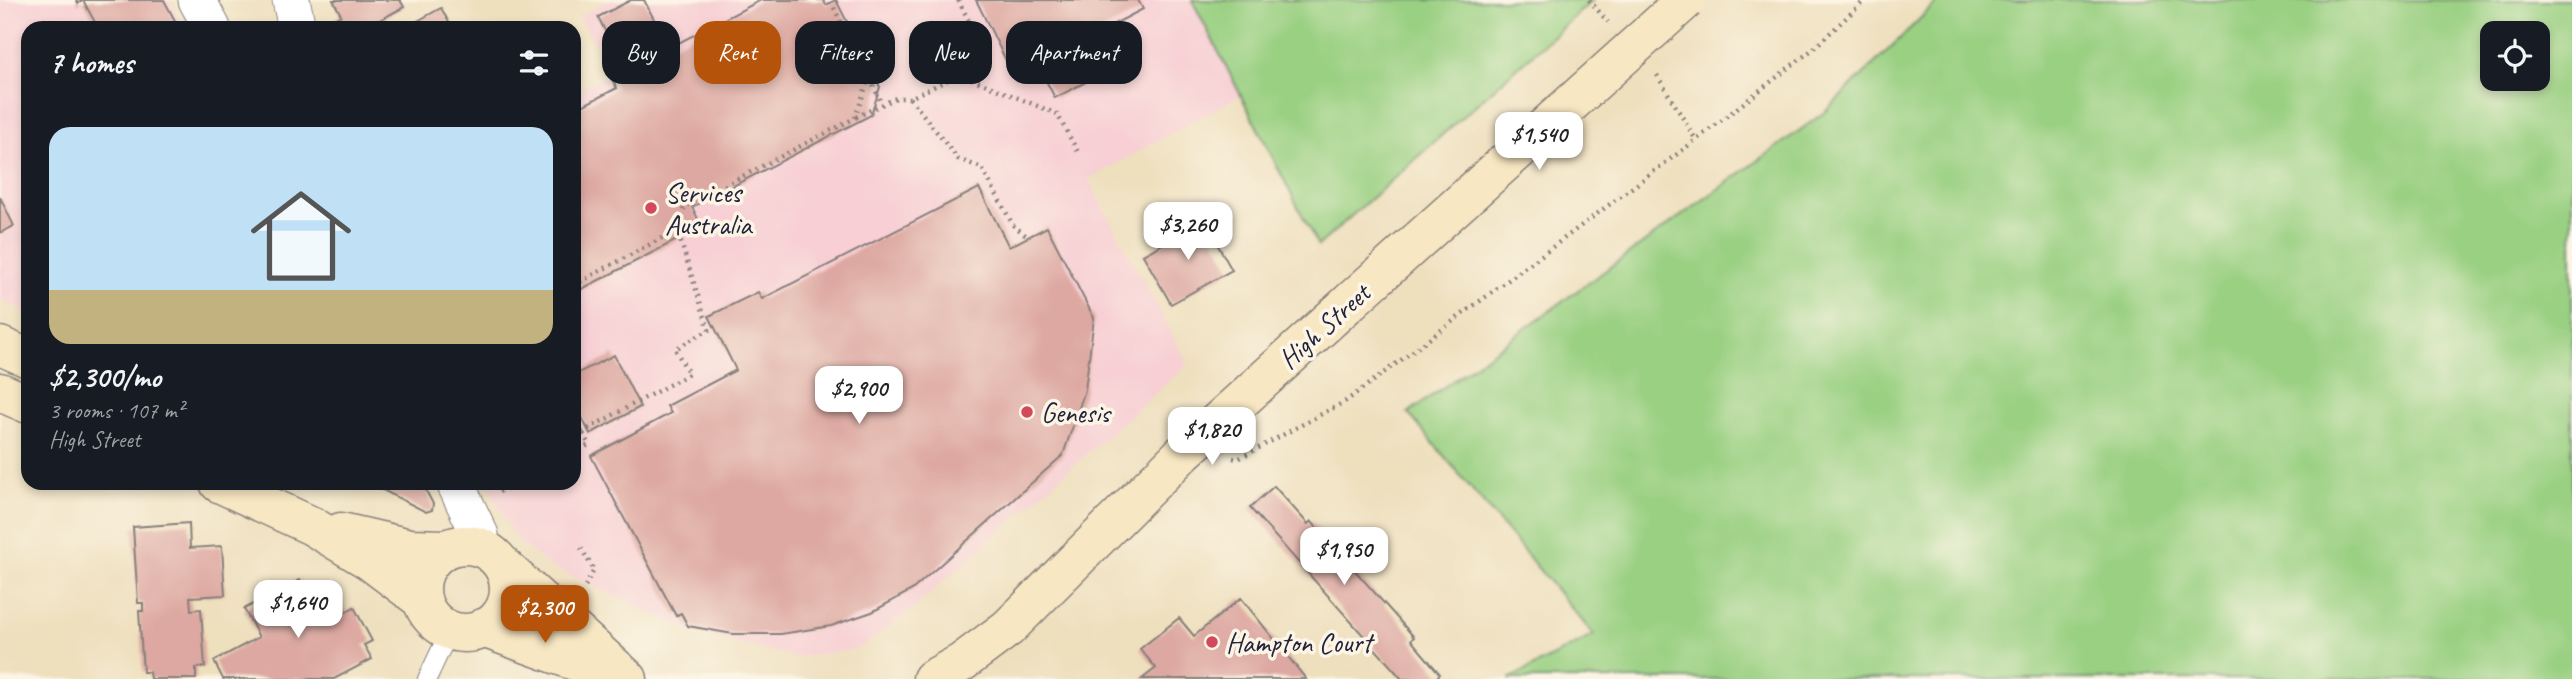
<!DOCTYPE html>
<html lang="en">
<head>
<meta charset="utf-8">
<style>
  body { margin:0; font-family:Caveat,sans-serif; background:#242831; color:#f1f3f6; height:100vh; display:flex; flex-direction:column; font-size:26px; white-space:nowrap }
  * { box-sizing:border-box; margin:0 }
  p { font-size:23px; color:#9ea1a6 }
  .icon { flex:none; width:38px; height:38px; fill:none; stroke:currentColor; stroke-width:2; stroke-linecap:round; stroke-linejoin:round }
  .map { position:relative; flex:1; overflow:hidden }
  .side { position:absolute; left:21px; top:21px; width:560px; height:469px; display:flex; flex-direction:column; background:#171b24; border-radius:21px; box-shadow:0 4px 10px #0003 }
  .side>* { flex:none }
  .hud { position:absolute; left:602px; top:21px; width:665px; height:63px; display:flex; gap:14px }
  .tools { position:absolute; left:2480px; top:21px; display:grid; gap:14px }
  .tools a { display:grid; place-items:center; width:70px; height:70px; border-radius:14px; background:#171b24; box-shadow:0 4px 10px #0003; font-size:35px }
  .price { position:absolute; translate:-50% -60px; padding:0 16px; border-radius:14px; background:#fff; color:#222; font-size:23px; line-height:46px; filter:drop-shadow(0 2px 4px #0008) }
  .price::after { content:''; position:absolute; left:50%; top:42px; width:21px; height:16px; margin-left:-10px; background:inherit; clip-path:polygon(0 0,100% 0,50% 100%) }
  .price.selected { background:#b45309; color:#fff }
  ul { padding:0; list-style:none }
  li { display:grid; align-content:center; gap:14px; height:371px; padding:0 28px }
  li+li { border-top:2px solid #363941 }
  li span { display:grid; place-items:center; height:217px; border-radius:21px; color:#555 }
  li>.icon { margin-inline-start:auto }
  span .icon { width:126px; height:126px; fill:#fffc; stroke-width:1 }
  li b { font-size:30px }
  h2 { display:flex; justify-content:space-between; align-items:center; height:84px; padding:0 28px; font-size:30px }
  .pill { padding:0 24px; border-radius:21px; background:#171b24; box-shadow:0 4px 10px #0003; font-size:24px; line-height:63px }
  .pill.selected { background:#b45309; color:#fff }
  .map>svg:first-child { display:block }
</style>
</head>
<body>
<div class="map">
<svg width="2572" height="679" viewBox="0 0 2572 679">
  <rect width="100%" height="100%" fill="#fcf5e5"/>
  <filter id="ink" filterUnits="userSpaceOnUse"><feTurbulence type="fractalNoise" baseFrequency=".0143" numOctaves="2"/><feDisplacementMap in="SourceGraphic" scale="14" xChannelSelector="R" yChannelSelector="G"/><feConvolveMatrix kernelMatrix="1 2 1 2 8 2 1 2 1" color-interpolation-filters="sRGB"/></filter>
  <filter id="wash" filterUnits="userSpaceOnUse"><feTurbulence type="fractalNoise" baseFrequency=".00686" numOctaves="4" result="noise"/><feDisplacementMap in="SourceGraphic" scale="28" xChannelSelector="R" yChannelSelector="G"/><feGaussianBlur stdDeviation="1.57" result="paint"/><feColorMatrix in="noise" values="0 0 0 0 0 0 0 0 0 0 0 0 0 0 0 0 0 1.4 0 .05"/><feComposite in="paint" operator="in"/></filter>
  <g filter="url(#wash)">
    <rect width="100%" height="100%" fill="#eedfbd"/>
    <g fill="#f7cfd4">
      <polygon points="0,0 170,0 184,28 28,28 28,313 0,300"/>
      <polygon points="609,0 1192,0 1241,95 1088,179 1188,364 909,612 859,649 794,657 692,632 551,567 516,539 486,483 574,483 574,92 610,73 580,16"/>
    </g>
    <g fill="#9ad082" stroke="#5e795e" stroke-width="2" fill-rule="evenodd">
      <polygon points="1192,0 1593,0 1318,246"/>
      <path d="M 1939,0 L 2572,0 L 2572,679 L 1509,679 L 1594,635 L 1408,413 L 1825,112 ZM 2492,33 L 2538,33 L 2538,79 L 2492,79 Z"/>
    </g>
    <g id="blocks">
      <g fill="#dda8a1">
        <polygon points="76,0 164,0 179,28 98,28 83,0 78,4"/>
        <polygon points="333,0 400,0 404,7 365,28 334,28 331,21 341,15"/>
        <polygon points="631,0 644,0 669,48 761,0 823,0 826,5 836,0 880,87 871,115 692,207 702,227 574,293 574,110 617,88 611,78 625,70 598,17"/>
        <polygon points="976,0 1138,0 1143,9 1093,35 1111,69 1055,98 1038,65 1014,77"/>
        <polygon points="441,8 452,28 405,28"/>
        <polygon points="979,188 1009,247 1047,227 1094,318 1085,390 1063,455 912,590 872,612 831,626 781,634 733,634 688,626 681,613 676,616 591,456 671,413 667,406 736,370 709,316 758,292 762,299"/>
        <polygon points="0,197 14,226 0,233"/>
        <polygon points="1204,221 1232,270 1171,304 1143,255"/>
        <polygon points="614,355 640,407 590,434 574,401 574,375"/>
        <polygon points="369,483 422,483 433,504 432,510 426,512"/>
        <polygon points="1274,486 1308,524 1311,521 1414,637 1411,640 1440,674 1435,679 1402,679 1250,508"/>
        <polygon points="189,523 190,548 222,546 225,595 190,597 191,610 201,609 205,667 196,668 196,679 150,679 149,672 143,672 139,611 143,611 143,603 138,603 133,527"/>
        <polygon points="300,580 315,608 338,596 346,612 354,607 372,641 364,645 372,659 334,679 223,679 214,661 259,637 244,609"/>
        <polygon points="1241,598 1306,679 1142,679 1156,668 1140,649 1179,618 1194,636"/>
      </g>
    </g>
  </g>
  <g filter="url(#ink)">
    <use href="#blocks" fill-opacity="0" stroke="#88807c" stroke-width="2"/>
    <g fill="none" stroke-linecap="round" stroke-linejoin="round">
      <g stroke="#88807c" stroke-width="20">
        <polyline id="service" points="427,679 450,630"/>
      </g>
      <g stroke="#88807c" stroke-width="39">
        <g id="minor">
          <polyline points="197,0 212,28"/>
          <polyline points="291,0 297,28"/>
          <polyline points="455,483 480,535 479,547"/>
        </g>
      </g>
      <g stroke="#88807c" stroke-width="41">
        <g id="secondary">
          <polyline points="0,346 28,358"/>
          <polyline points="0,392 28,404"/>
          <polyline points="219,483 312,526 370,561 422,600"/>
          <polyline points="341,532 410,548 446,549"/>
          <circle cx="465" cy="589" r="44"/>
          <polyline points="503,566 628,679"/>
          <polyline points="483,628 613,675"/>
          <polyline points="932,679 961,663 1008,628 1184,452 1352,300"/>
        </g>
      </g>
      <g stroke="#88807c" stroke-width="4.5" stroke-dasharray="2 5" stroke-linecap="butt">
        <polyline points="958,0 989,59 960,74"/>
        <polyline points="1589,0 1608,22"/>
        <polyline points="1657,75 1696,140"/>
        <polyline points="870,79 882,104"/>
        <polyline points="910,98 958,159 982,168 1013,225 1028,237"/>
        <polyline points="856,117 896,98 910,98 960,74 1057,114 1078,152"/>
        <polyline points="574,285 677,230"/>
        <polyline points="574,415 589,445 574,453"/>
        <polyline points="582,432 689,374 675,349 709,330 677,230 685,206 855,118 869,78 830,0"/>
        <polyline points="1233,458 1238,459 1346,401 1696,140 1813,49 1865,0"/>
        <polyline points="499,492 517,483"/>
        <polyline points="581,548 594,570 583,590"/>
      </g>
      <use href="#service" stroke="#fff" stroke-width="18"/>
      <use href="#minor" stroke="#fff" stroke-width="37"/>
      <use href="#secondary" stroke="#f8e7c3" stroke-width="38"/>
      <g stroke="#88807c" stroke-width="41" stroke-linecap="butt">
        <polyline id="secondary-bridge" points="1352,300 1686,0"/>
      </g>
      <use href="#secondary-bridge" stroke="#f8e7c3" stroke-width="38"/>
    </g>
  </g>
  <g fill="#d1495b" stroke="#fcf5e5" stroke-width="2.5">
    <circle cx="651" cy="208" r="7"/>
    <circle cx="1027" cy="412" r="7"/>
    <circle cx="1212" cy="642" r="7"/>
  </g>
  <g text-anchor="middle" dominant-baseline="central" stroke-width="7" stroke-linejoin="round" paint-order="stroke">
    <g font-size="28" fill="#22223b" stroke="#fcf5e5" text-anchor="start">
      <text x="665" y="192">Services<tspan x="665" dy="32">Australia</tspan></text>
      <text x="1041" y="412">Genesis</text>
      <text x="1226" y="642">Hampton Court</text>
    </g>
    <g font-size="28" fill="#22223b" stroke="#fcf5e5">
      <text transform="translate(1324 326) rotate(-42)">High Street</text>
    </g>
  </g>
</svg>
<div class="tools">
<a><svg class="icon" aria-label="locate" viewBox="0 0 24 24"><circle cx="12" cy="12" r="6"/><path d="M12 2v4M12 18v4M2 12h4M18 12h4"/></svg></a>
</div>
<b class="price" style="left:1539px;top:172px">$1,540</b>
<b class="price" style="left:1188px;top:262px">$3,260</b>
<b class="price" style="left:859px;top:426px">$2,900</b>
<b class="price" style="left:1212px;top:467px">$1,820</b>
<b class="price" style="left:1344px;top:587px">$1,950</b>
<b class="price" style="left:298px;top:640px">$1,640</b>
<b class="price selected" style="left:545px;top:645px">$2,300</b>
<div class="hud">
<a class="pill">Buy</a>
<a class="pill selected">Rent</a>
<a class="pill">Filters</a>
<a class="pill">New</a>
<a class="pill">Apartment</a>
</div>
<section class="side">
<h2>7 homes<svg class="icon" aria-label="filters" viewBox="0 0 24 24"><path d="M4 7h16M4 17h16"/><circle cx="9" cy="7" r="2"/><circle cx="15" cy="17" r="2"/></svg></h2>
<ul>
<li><span style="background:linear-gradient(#bfe0f5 75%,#c2b280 0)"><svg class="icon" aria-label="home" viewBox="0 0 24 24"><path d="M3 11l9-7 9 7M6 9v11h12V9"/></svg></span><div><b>$2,300/mo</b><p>3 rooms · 107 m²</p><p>High Street</p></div></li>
</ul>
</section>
</div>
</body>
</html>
